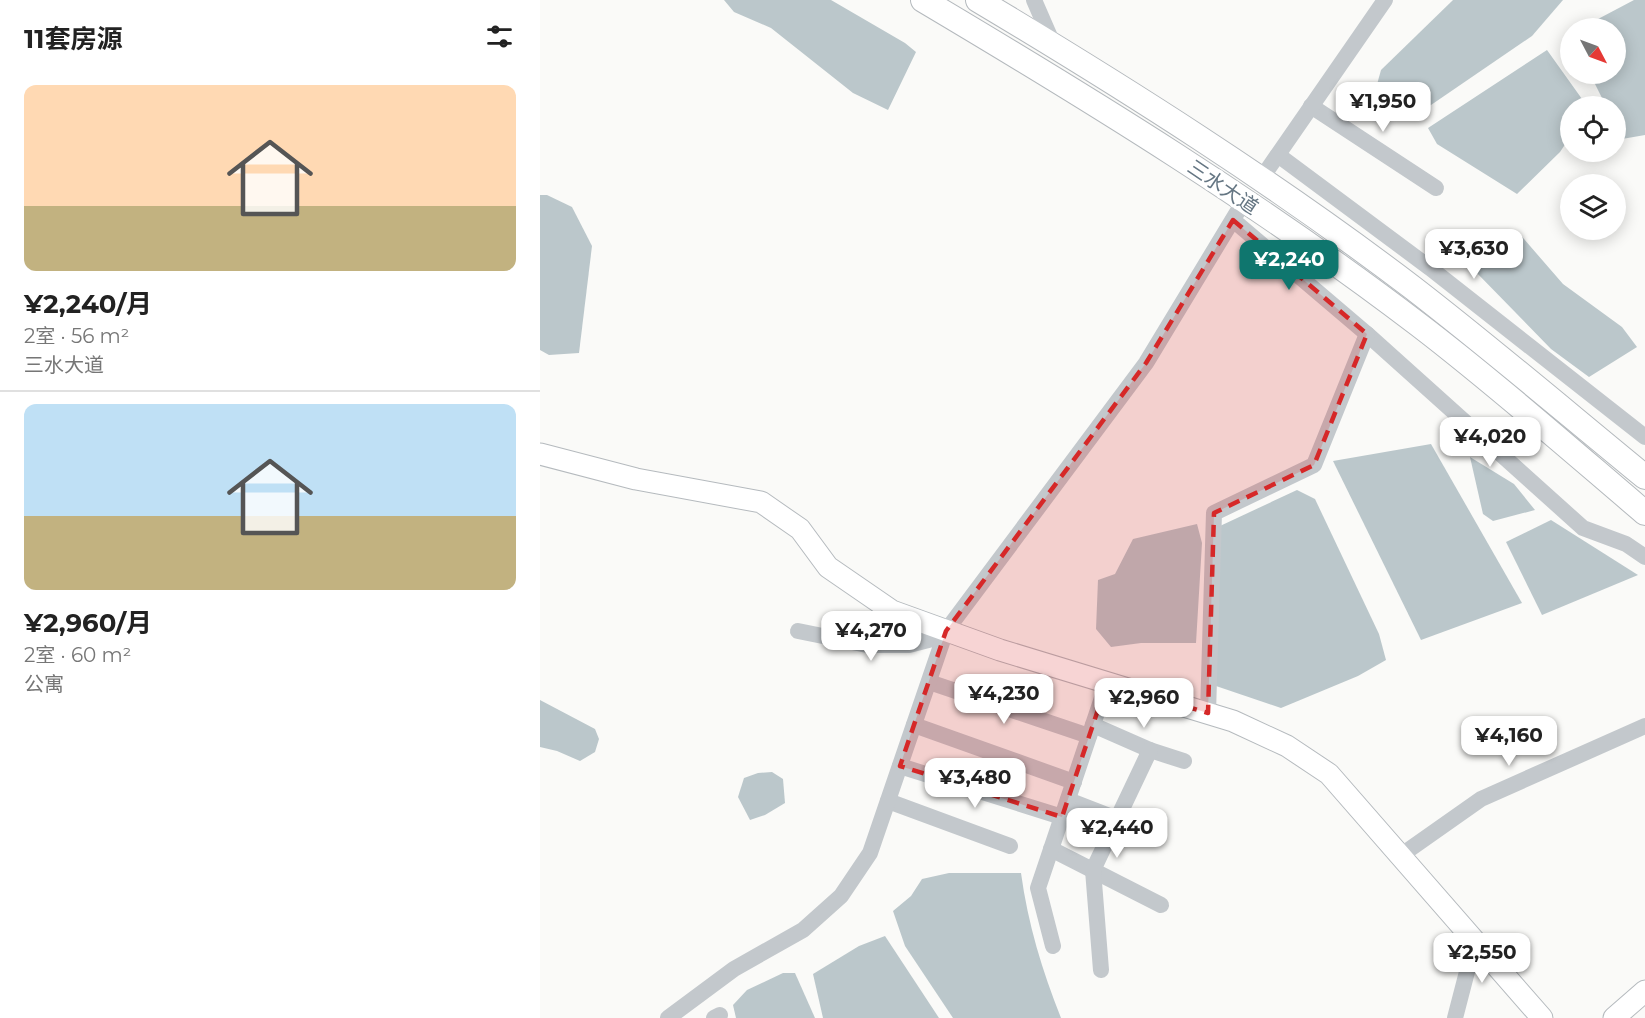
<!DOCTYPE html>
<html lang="zh">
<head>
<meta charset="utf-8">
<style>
  body { margin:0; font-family:Montserrat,"Noto Sans SC",sans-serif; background:#f6f6f6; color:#222; height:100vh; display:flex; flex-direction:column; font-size:22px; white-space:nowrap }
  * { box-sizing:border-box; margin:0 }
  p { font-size:20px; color:#767676 }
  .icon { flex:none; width:33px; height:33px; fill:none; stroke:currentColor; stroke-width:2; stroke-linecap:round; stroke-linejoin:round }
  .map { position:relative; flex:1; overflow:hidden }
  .side { display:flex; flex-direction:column; background:#fff; width:540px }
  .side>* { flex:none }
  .needle { width:39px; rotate:131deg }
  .controls { position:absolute; left:1020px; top:18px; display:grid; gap:12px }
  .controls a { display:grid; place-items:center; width:66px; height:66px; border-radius:50%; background:#fff; box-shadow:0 3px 15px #0003; font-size:30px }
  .price { position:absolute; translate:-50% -51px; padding:0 14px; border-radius:12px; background:#fff; color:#222; font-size:20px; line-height:39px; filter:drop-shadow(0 2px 3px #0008) }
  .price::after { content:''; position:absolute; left:50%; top:36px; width:18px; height:14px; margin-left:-9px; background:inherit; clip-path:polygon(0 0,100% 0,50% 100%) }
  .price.current { background:#0f766e; color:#fff }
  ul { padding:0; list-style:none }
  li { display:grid; align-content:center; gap:12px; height:318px; padding:0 24px }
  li+li { border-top:2px solid #e0e0e0 }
  li span { display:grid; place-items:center; height:186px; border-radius:12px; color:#555 }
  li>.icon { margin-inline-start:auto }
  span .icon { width:108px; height:108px; fill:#fffc; stroke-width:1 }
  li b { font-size:26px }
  h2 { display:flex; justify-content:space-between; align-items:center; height:72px; padding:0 24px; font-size:26px }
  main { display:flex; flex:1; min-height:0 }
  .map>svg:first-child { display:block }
</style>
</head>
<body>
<main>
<section class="side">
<h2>11套房源<svg class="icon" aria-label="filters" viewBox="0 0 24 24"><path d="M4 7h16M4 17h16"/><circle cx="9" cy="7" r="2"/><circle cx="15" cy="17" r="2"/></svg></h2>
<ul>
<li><span style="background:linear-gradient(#ffd9b3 65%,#c2b280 0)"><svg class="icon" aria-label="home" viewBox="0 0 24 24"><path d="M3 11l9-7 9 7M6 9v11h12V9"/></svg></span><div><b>¥2,240/月</b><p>2室 · 56 m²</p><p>三水大道</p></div></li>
<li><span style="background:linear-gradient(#bfe0f5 60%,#c2b280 0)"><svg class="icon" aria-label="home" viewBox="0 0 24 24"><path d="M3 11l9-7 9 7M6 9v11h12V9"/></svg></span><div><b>¥2,960/月</b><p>2室 · 60 m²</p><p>公寓</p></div></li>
</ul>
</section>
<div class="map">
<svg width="1105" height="1018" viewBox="0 0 1105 1018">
  <rect width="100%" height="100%" fill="#fafaf8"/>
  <g fill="#bbc7cb">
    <polygon points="184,0 291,0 365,43 376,52 348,110 313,93 231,28 194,12"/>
    <polygon points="913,0 1023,0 992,36 891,105 866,114 846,107 836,88 841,70"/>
    <polygon points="1094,0 1105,0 1105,135 1082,139 1076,125 1076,106 1066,106 1050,74 1076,74 1076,28 1041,28"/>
    <polygon points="1007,50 1047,106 1030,106 1030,137 1020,152 977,194 897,144 888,128"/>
    <polygon points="0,195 7,195 32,207 52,246 39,353 9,355 0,350"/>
    <polygon points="977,231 1023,284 1082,327 1097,347 1049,377 1011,349 933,269"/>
    <polygon points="891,444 982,603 881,640 793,461"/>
    <polygon points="930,457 974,484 995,510 953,521 943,514"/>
    <polygon points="757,490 775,499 839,634 846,660 818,676 741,708 676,686 680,526"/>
    <polygon points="1011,520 1098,575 1002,615 966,542"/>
    <polygon points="657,524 662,543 656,643 601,643 571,647 556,629 558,580 575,574 593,539"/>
    <polygon points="0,700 55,729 59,739 55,752 40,761 17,751 0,747"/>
    <polygon points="232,772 243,779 245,803 225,815 210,820 198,797 204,778 218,773"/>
    <path d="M 409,873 L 481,873 C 488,924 502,970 521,1018 L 413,1018 L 365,946 L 353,911 L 371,896 L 382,879 Z"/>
    <polygon points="345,936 399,1018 283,1018 273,974 319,946"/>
    <polygon points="243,973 255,973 275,1018 196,1018 193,1005 207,990"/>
  </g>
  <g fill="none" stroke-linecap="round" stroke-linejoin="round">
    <g stroke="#b5babe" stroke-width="23">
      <g id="major">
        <polyline points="0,454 96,479 221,502 260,529 288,567 352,611 460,650 693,721 747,746 789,774 1002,1018"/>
        <polyline points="1074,1018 1105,991"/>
      </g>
    </g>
    <g stroke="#b4b9bd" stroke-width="26">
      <g id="highway">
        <path d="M 383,0 C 553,101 722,205 879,325 C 955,383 1032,451 1105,513"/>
        <path d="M 438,0 C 587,89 735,183 873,288 C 952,349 1028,414 1105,477"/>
      </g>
    </g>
    <g stroke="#c3c8cc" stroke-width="16">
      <polyline points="494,0 514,46"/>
      <polyline points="771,106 896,188"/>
      <polyline points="738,155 890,268 1105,437"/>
      <polyline points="721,179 845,0"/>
      <polyline points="693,220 827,334 1043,528 1086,544 1105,557"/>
      <polyline points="258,631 327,645 369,645 404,636"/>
      <polyline points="389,682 549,736"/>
      <polyline points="668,713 674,513 774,465 827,334"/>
      <polyline points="374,725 534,782"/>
      <polyline points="553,725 610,750 644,761"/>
      <polyline points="360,766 522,817"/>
      <polyline points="528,800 577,819"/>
      <polyline points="348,801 470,846"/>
      <polyline points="511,849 621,905"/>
      <polyline points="860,856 941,799 1105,726"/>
      <polyline points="513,946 498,888 567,683"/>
      <polyline points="561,970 553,870 610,750"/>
      <polyline points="128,1018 194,969 263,930 301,896 330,853 406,631 606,363 704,201"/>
      <polyline points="174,1018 180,1015"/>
      <polyline points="915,1018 935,941"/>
    </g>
    <use href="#major" stroke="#fff" stroke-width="21"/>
    <use href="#highway" stroke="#fff" stroke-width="24"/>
  </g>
  <path fill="#d62828" fill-opacity="0.2" stroke="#d62828" stroke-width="4.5" stroke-dasharray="12 8" stroke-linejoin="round" d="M 693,220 L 827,334 L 774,465 L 674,513 L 668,713 L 567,683 L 522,817 L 360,766 L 406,631 L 606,363 Z"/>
  <g text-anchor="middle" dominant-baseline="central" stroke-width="6" stroke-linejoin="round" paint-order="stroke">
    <g font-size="20" fill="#657683" stroke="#fff">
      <text transform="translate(683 187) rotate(34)">三水大道</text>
    </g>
  </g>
</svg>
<div class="controls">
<a><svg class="needle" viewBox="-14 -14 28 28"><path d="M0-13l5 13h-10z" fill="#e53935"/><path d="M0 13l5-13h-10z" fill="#767676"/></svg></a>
<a><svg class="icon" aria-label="locate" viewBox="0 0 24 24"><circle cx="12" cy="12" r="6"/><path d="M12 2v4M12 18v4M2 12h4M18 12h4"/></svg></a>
<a><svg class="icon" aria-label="layers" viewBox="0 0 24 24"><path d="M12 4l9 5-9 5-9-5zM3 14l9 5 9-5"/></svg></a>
</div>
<b class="price" style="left:843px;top:133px">¥1,950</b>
<b class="price" style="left:934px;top:280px">¥3,630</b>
<b class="price current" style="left:749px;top:291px">¥2,240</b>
<b class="price" style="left:950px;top:468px">¥4,020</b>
<b class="price" style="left:331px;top:662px">¥4,270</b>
<b class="price" style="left:464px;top:725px">¥4,230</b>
<b class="price" style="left:604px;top:729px">¥2,960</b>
<b class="price" style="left:969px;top:767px">¥4,160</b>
<b class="price" style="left:435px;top:809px">¥3,480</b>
<b class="price" style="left:577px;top:859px">¥2,440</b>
<b class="price" style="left:942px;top:984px">¥2,550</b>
</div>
</main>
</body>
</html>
